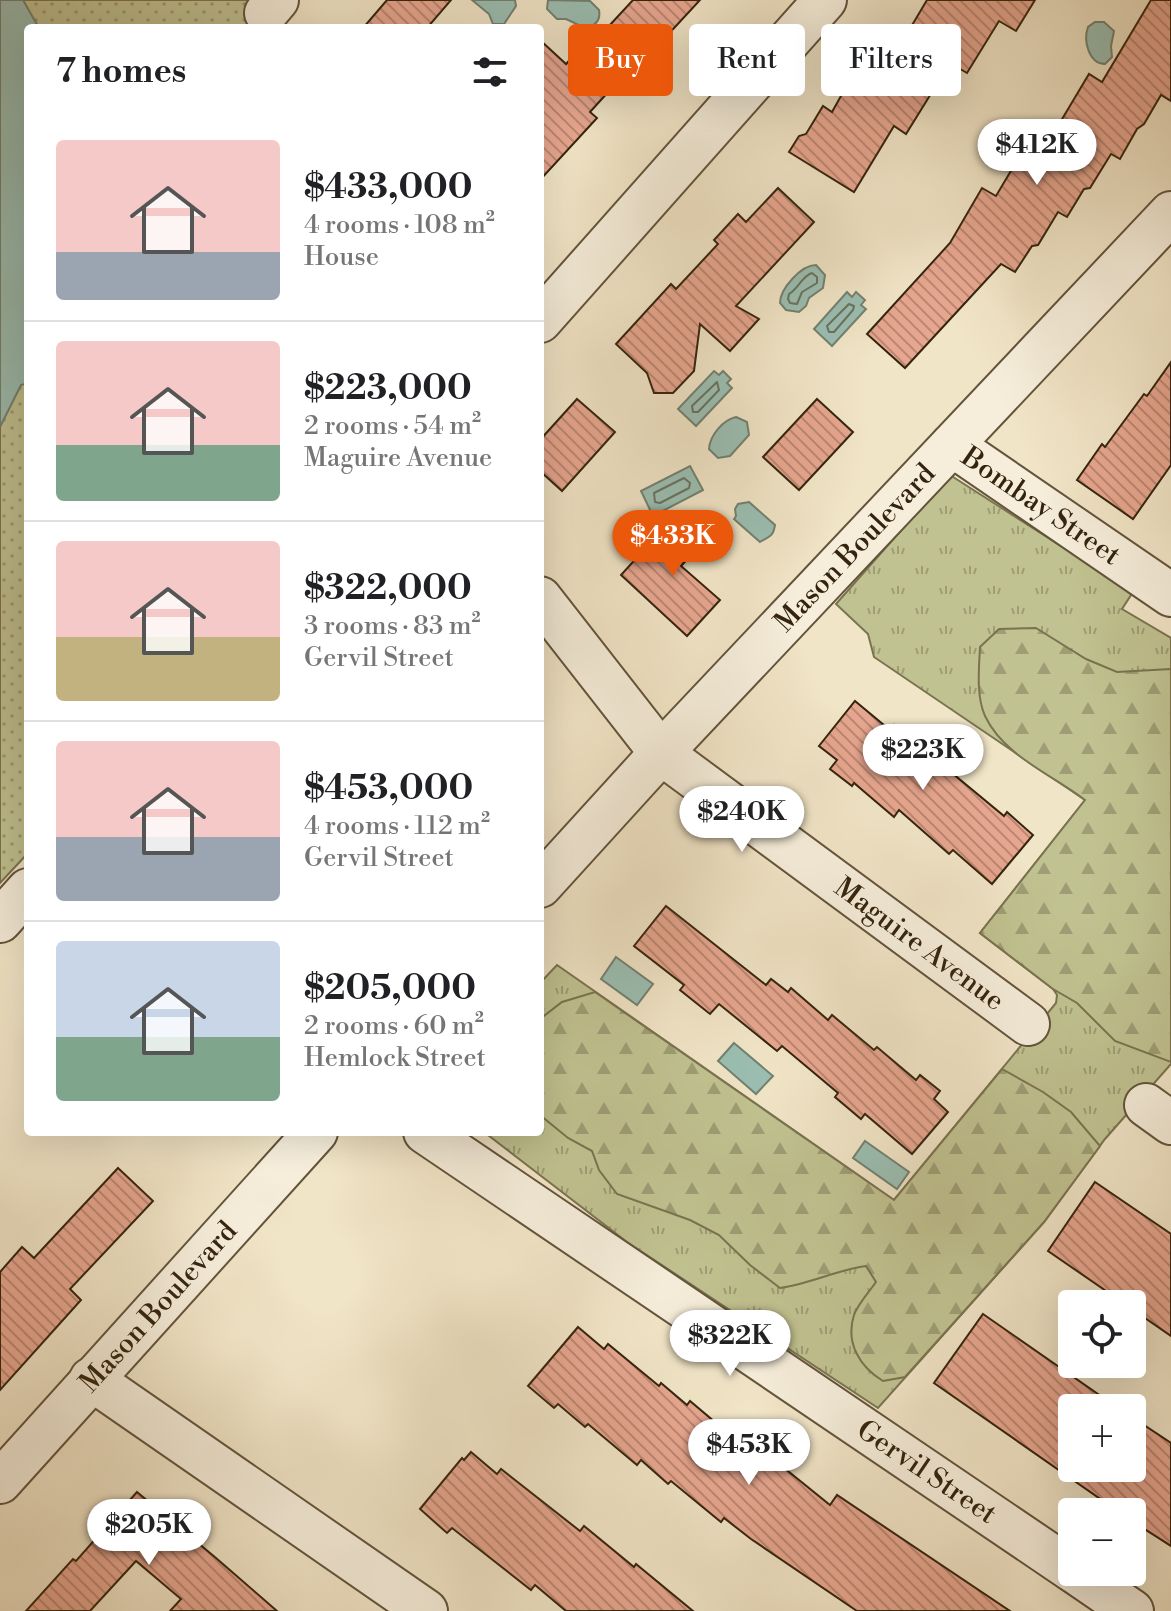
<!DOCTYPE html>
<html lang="en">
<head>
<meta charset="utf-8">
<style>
  body { margin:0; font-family:"Libre Bodoni",serif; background:#f6f6f6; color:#202124; height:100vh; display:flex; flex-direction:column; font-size:30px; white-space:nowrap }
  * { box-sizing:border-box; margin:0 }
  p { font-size:26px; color:#757577 }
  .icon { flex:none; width:44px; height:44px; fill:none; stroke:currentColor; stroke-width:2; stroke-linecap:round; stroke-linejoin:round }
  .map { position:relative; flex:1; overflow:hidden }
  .panel { position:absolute; left:24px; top:24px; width:520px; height:1112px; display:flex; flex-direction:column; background:#fff; border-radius:8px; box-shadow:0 8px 32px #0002 }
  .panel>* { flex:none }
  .guide { position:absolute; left:568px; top:24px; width:482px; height:72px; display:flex; gap:16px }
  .tools { position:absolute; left:1058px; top:1290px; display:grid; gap:16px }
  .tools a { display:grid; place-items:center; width:88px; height:88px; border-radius:8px; background:#fff; box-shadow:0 8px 32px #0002; font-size:40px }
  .price { position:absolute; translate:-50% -68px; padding:0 18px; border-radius:28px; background:#fff; color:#222; font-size:26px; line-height:52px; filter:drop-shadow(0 2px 4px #0008) }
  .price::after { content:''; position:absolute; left:50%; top:48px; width:24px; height:18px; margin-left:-12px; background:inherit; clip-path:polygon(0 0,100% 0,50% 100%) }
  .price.on { background:#ea580c; color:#fff }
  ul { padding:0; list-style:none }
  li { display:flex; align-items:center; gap:24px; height:200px; padding:0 32px }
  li+li { border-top:2px solid #e0e0e0 }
  li span { display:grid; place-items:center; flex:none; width:224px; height:160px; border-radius:8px; color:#555 }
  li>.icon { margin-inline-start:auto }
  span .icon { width:96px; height:96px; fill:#fffc; stroke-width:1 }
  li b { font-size:34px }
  h2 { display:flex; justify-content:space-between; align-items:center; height:96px; padding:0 32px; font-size:34px }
  .tag { padding:0 28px; border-radius:8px; background:#fff; box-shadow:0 8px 32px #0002; font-size:28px; line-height:72px }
  .tag.on { background:#ea580c; color:#fff }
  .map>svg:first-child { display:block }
</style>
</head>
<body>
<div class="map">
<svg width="1171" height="1611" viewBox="0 0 1171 1611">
  <defs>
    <pattern id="grass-tufts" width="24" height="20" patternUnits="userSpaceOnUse" patternTransform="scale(2)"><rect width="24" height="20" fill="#c1c291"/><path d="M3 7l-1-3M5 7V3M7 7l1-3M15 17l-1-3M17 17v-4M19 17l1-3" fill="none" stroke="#9e9d75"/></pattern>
    <pattern id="forest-firs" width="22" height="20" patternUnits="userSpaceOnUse" patternTransform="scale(2)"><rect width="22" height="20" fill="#c1c291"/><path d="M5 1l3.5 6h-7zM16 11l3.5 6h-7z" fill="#9e9d75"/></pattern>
    <pattern id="park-dots" width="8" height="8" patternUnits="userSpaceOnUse" patternTransform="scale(2)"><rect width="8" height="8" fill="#c1c291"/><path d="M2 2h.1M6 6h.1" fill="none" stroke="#9e9d75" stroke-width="1.8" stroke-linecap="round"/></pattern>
    <pattern id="building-back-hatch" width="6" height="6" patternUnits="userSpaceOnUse" patternTransform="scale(2)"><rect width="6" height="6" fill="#e7a68f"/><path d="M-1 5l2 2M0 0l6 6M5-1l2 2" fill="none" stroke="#bc8773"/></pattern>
  </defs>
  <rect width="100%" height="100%" fill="#f1e5c7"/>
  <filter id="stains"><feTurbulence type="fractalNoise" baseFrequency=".0025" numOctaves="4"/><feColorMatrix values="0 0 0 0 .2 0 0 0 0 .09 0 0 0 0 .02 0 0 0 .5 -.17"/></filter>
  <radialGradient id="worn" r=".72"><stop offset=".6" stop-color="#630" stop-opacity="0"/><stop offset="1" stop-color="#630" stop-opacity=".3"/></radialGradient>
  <polygon fill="url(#grass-tufts)" stroke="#7a7350" stroke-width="2" points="950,475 1133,592 1122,609 1171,638 1171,1064 1105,1139 1044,1222 878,1408 627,1242 484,1132 540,1132 540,983 557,965 894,1200 1056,1003 1057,995 1053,989 980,933 1085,800 874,657 868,634 836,604"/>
  <g fill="url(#forest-firs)" stroke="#7a7350" stroke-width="2">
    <path d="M 1036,628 L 1086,659 L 1117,672 L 1171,669 L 1171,1062 L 1115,1041 L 1077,1003 L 1053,989 L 980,933 L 1085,800 C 1051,774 1004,756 985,716 C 976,696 979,668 980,647 L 999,629 Z"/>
    <path d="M 595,992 L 894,1200 L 1002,1069 L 1043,1092 L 1071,1112 L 1100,1146 L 1044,1222 L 905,1377 L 883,1381 C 860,1367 845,1343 854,1315 C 858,1304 869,1292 876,1282 L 866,1266 C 836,1270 810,1284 780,1288 L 750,1265 L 719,1235 L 690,1220 L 617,1194 L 599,1170 L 592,1151 L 568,1138 L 540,1115 L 540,1019 L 562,1002 Z"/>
  </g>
  <polygon fill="url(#park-dots)" stroke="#7a7350" stroke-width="2" points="0,0 253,0 281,28 28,28 28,853 0,883"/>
  <g fill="#9bbfb3" stroke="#728171" stroke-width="2">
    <polygon points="0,0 23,0 39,28 28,28 28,383 21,385 0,427"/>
    <polygon points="472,0 515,0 516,6 504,24 493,24 489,14"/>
    <path d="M 548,0 L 590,1 L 599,10 C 601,21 595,26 585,28 L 566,19 L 557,19 L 547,9 Z"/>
    <path d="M 1095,22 L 1104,22 L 1114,31 L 1111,46 L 1112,57 L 1105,64 C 1089,64 1083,41 1088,27 Z"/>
    <path d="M 816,265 L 825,275 L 823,288 L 809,298 L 806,306 L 799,312 L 786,310 L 780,303 C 780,289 801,265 816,265 Z"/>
    <polygon points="847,292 852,297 856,292 865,300 861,305 866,309 832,346 814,329"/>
    <polygon points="714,371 719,375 723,371 731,379 727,383 732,388 696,426 678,409"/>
    <path d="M 736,417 L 747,422 L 749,435 L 730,456 L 718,458 L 709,449 C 710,435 723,420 736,417 Z"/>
    <polygon points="690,466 703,490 653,516 641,491"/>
    <path d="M 749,502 L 775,525 C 773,537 770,536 760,542 L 734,519 L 736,516 L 735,509 L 738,504 Z"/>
    <polygon points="616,957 653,984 637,1005 601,979"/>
    <polygon points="734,1043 773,1076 756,1094 718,1061"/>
    <polygon points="865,1141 909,1172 897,1189 853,1158"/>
  </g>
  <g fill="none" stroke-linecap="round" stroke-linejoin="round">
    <g stroke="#687260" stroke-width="2">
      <path d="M 812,273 L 817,277 L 817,283 L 802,292 L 797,304 L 790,303 L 788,299 L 789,294 C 798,289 802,276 812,273 Z"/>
      <polygon points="849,304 854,306 853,310 834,332 829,332 827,326"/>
      <polygon points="717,382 719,390 698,412 693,412 692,406"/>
      <polygon points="684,478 690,483 689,488 660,503 655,502 654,493"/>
    </g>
  </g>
  <g fill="url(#building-back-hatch)" stroke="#34240e" stroke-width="2">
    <polygon points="387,0 451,0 427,28 363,28"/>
    <polygon points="633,0 700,0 663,40 659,36 590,112 597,118 540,180 540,40 566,64 592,36 596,40"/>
    <polygon points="927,0 1035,0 1016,31 999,21 967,73 950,63 906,134 894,126 854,192 789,152 799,136 806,134 823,106 832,112 851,78 858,76 875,49 892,59"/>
    <polygon points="1151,0 1171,0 1171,101 1161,95 1144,124 1137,129 1120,159 1111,154 1090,188 1084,189 1067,217 1058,212 1038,245 1032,246 1015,272 1001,264 905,368 867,334 950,243 982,188 996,196 1034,132 1049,141 1089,74 1102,82"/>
    <polygon points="778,188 814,222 736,306 759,319 730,351 700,324 694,371 673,393 654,393 647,373 616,344 671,284 676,289 718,244 714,240 738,214 746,222"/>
    <polygon points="1171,362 1171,465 1133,519 1077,480 1102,444 1105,447 1144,394 1147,396"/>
    <polygon points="577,399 615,432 562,491 540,471 540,440"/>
    <polygon points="817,399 853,432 799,490 763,457"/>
    <polygon points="682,516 706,539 681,566 720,600 687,636 621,575 653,540 657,543"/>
    <polygon points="855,701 890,730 894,725 1004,816 1007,812 1033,835 992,884 953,850 949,854 899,810 894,817 854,783 852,786 830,769 837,760 819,746"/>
    <polygon points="666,906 766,985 771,979 788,992 791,988 828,1020 832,1015 874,1050 877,1047 916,1080 920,1075 940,1091 934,1099 948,1112 912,1154 865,1114 861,1119 835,1097 838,1093 782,1046 777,1051 719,1004 710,1014 680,990 684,985 634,946"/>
    <polygon points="118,1168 153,1201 70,1289 81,1300 0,1390 0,1272 22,1247 34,1258"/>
    <polygon points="1095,1182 1171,1234 1171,1336 1132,1309 1132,1304 1125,1304 1048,1251"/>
    <polygon points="983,1314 1118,1408 1072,1408 1072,1468 1132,1468 1132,1417 1171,1443 1171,1546 1132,1521 1132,1512 1119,1512 934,1383"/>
    <polygon points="578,1327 604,1349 608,1344 659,1386 661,1383 687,1405 690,1401 741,1444 744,1440 771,1462 773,1459 830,1505 837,1495 1010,1611 857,1611 751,1539 724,1518 721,1522 671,1481 668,1484 641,1460 637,1465 588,1424 585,1427 558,1404 554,1408 528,1386"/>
    <polygon points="471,1452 497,1474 501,1469 580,1531 584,1526 634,1567 636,1564 693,1611 566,1611 535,1585 531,1590 452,1528 447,1533 420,1509 462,1458 464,1460"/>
    <polygon points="137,1492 216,1558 277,1611 170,1611 181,1599 136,1561 90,1611 26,1611 73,1559 76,1561"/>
  </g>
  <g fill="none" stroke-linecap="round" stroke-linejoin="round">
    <g stroke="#63543c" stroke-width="46">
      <g id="minor">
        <polyline points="266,13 277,0"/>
        <polyline points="540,321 825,0"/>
        <path id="s1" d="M 952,445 L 1171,595"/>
        <path id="s2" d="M 540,598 L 661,753 L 1028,1024"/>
        <path id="s3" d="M 540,886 L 661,753 L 1171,213"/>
        <polyline points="0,921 28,890"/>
        <polyline points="1146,1105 1171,1123"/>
        <path id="s4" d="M 425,1132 L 1072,1570"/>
        <polyline points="91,1379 426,1611"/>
        <path id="s5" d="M 0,1482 L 316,1132"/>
        <polyline points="1075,1572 1132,1611"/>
      </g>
    </g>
    <use href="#minor" stroke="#f6eedb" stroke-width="42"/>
  </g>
  <g text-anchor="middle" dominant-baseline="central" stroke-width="8" stroke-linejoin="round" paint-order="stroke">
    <g font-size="28" fill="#34240e" stroke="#f6eedb">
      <text stroke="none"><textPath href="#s1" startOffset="108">Bombay Street</textPath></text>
      <text stroke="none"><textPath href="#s3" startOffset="462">Mason Boulevard</textPath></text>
      <text stroke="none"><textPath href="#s2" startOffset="518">Maguire Avenue</textPath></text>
      <text stroke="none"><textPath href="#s5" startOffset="236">Mason Boulevard</textPath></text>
      <text stroke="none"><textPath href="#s4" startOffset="606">Gervil Street</textPath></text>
    </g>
  </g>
  <rect width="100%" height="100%" filter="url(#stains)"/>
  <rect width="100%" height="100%" fill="url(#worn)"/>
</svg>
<div class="tools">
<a><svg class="icon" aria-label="locate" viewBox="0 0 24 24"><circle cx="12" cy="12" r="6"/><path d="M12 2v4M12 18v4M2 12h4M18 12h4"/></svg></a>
<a>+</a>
<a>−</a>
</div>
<b class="price" style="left:1037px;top:187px">$412K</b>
<b class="price on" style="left:673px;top:578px">$433K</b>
<b class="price" style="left:923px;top:792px">$223K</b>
<b class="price" style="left:742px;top:854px">$240K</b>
<b class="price" style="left:730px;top:1378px">$322K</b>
<b class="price" style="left:749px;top:1487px">$453K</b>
<b class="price" style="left:149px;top:1567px">$205K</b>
<div class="guide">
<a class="tag on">Buy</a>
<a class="tag">Rent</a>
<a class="tag">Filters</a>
</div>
<section class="panel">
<h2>7 homes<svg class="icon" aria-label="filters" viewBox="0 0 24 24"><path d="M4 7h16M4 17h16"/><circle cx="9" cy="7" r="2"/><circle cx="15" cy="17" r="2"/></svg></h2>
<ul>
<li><span style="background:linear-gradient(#f6c9c9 70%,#9aa5b1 0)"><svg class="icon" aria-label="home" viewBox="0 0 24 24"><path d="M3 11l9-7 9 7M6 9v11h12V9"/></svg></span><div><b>$433,000</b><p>4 rooms · 108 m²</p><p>House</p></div></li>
<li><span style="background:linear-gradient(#f6c9c9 65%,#7fa58c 0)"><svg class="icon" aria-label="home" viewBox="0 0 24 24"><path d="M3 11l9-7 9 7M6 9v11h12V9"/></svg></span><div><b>$223,000</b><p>2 rooms · 54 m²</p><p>Maguire Avenue</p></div></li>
<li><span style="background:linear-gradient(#f6c9c9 60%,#c2b280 0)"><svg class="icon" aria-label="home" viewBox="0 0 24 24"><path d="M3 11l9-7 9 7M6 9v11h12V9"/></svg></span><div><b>$322,000</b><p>3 rooms · 83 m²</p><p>Gervil Street</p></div></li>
<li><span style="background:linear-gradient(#f6c9c9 60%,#9aa5b1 0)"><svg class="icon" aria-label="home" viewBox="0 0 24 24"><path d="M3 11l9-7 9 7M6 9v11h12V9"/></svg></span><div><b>$453,000</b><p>4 rooms · 112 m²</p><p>Gervil Street</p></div></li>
<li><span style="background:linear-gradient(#c9d6e8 60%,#7fa58c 0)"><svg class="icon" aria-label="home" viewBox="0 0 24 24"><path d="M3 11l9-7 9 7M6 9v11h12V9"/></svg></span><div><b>$205,000</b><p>2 rooms · 60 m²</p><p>Hemlock Street</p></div></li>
</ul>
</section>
</div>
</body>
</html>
